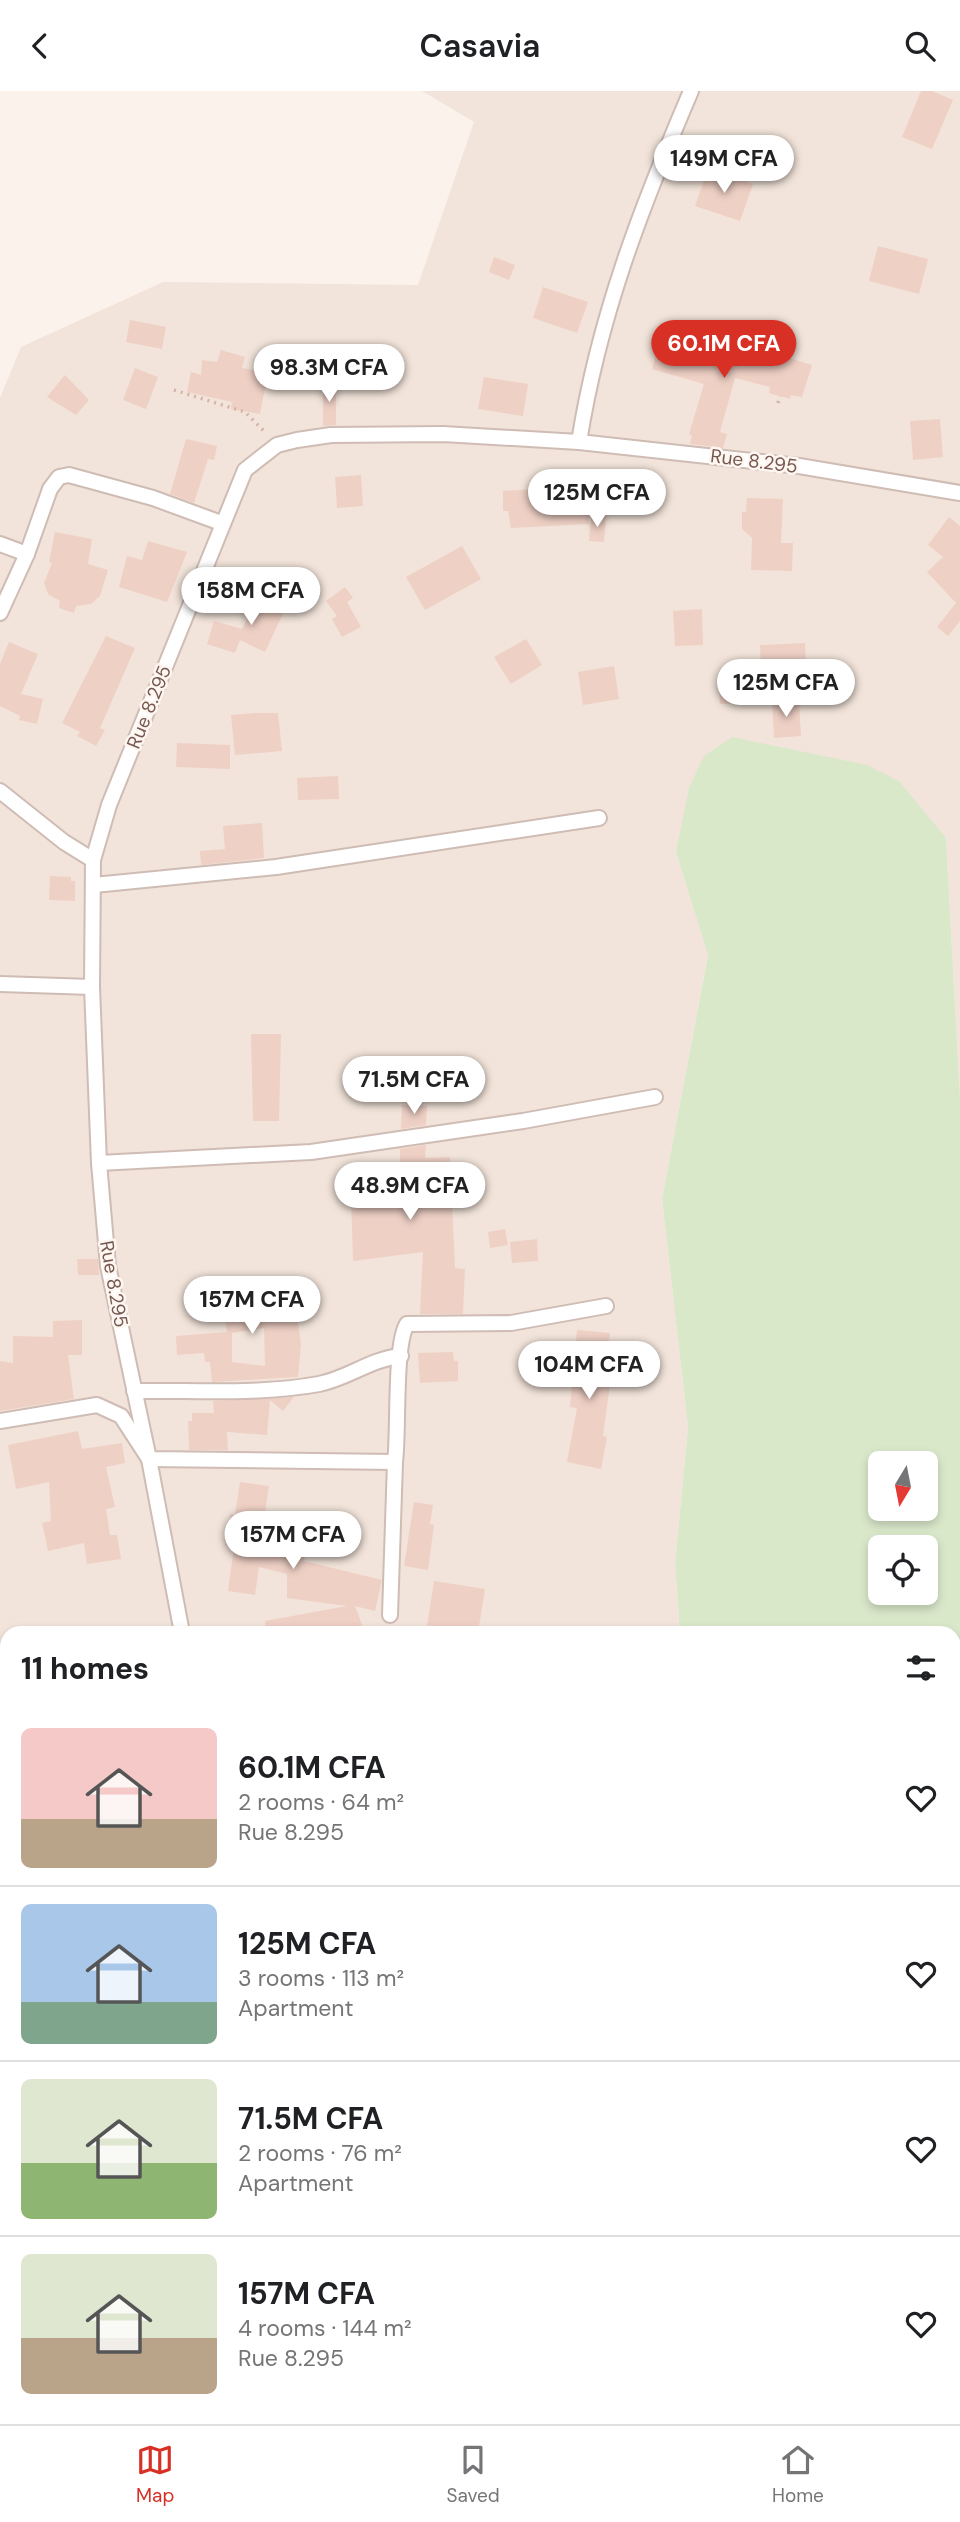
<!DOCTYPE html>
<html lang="en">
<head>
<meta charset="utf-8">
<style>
  body { margin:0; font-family:"DM Sans",sans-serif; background:#f2f2f2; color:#202124; height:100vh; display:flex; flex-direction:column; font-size:26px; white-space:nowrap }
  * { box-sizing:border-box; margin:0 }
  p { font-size:23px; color:#757577 }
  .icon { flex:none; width:38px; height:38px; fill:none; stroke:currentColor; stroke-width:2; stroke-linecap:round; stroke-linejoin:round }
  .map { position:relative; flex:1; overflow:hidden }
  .drawer { position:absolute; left:0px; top:1535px; width:961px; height:800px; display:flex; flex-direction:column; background:#fff; border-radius:21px 21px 0 0; box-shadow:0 4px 10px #0003 }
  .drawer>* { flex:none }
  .needle { width:46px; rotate:190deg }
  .fabs { position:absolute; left:868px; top:1360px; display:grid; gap:14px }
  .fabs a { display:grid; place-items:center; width:70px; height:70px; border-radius:10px; background:#fff; box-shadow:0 4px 10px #0003; font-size:35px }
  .price { position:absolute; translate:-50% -60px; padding:0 16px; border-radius:24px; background:#fff; color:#222; font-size:23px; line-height:46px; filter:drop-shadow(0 2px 4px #0008) }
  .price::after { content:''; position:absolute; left:50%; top:42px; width:21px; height:16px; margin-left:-10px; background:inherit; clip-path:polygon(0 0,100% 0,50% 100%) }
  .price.selected { background:#d93025; color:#fff }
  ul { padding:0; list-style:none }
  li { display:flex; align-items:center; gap:21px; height:175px; padding:0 21px }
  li+li { border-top:2px solid #e0e0e0 }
  li span { display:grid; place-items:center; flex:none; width:196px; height:140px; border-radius:10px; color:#555 }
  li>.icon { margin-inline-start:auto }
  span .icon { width:84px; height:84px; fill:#fffc; stroke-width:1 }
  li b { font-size:30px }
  h2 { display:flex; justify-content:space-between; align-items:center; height:84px; padding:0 21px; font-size:30px }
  header { display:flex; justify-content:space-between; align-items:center; height:91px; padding:0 21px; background:#fff; font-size:32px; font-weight:600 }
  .dock { display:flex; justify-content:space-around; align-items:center; height:98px; border-top:2px solid #e0e0e0; background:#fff; font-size:19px; color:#757577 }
  .dock a { display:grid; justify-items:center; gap:4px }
  .dock .selected { color:#d93025 }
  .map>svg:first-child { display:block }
</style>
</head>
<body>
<header><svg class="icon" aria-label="back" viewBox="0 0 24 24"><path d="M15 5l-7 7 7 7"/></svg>Casavia<svg class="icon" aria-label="search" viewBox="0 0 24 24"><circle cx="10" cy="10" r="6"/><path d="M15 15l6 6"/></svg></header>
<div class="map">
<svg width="960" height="2333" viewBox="0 0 960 2333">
  <rect width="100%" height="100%" fill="#fbf3eb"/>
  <g fill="#f2e4da">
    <polygon points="422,0 960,0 960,1007 946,747 676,761 708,863 662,1108 688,1336 675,1473 680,1542 7,1542 7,2025 0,2025 0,307 21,256 163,191 418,194 474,31"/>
    <polygon points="954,1810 960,1815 960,2333 67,2333 72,2328 954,2328"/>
  </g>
  <g fill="#dae8ca" fill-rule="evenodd">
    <path d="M 732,646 L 867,674 L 899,690 L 946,747 L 960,1007 L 960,1815 L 954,1810 L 954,1542 L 680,1542 L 675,1473 L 688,1336 L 662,1108 L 708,864 L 676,761 L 689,697 L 704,665 ZM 880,1372 L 926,1372 L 926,1418 L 880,1418 ZM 880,1456 L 926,1456 L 926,1502 L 880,1502 Z"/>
    <polygon points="7,1730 7,1946 0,1947 0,1731"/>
    <polygon points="0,2025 7,2025 7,2328 72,2328 67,2333 0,2333"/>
  </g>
  <g fill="#efd0c5" fill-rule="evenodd">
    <polygon points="921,0 932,0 953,9 932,58 902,46"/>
    <polygon points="708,78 753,93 740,130 695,115"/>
    <polygon points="878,155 928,168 919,203 869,190"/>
    <polygon points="494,166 515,174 509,189 489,181"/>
    <polygon points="543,196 588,211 577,242 533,227"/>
    <polygon points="130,229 166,236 162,258 126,251"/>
    <polygon points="662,242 730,263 734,250 750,255 746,268 776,276 780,264 812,274 802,306 791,304 790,308 769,302 770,296 735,287 720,341 727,343 723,357 690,353 692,345 689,343 704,293 652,278"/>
    <polygon points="221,259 245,266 242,277 268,282 260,323 231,318 232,311 187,301 191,281 201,284 202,269 217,271"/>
    <polygon points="135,277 158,286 146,318 123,309"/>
    <polygon points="65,284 89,309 76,324 47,306"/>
    <polygon points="484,286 528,293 523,325 478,318"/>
    <polygon points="323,291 336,291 336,334 323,335"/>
    <polygon points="940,328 943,366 913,369 910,330"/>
    <polygon points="186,348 217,355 214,369 208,368 194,412 170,403"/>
    <polygon points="361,384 363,415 337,417 335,386"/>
    <polygon points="587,395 589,433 511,437 508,420 503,420 503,400"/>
    <polygon points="747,407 783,408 781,452 793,452 792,480 751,479 752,447 742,438 742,421 746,421"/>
    <polygon points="591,424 606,425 604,451 589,450"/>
    <polygon points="949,426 960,435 960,530 948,545 937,536 956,512 927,481 943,466 928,454"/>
    <polygon points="55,441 92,448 88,473 108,479 100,505 91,513 76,515 74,522 59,517 60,510 48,503 44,492 52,472 49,471"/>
    <polygon points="148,450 187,461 167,511 119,496 127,465 142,469"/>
    <polygon points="462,455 481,488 425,519 406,486"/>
    <polygon points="345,496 353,507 347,511 361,536 342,546 332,528 337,525 326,510"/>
    <polygon points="261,501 287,514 265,561 240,549 235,562 207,553 214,530 242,538"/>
    <polygon points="702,518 703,554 675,555 673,520"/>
    <polygon points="106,545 135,557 100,637 105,639 96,655 77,645 80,641 62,632"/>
    <polygon points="526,548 542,574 511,593 494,566"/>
    <polygon points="9,551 38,563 21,603 43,608 37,633 19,629 20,625 0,615 0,573"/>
    <polygon points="805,552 806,579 761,580 760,554"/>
    <polygon points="614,575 619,608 583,614 578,581"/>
    <polygon points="757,589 758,611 720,613 719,591"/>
    <polygon points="799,610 801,645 774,647 772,612"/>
    <polygon points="255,622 278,622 282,660 235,664 231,624"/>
    <polygon points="177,652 230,654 230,678 176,676"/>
    <polygon points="338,685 339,708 298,709 297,687"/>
    <polygon points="262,732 264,767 201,774 200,760 225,758 223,735"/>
    <polygon points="50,785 71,786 71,790 75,790 75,810 49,809"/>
    <polygon points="251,943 281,943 279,1030 253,1030"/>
    <polygon points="402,1014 427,1015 426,1034 401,1038"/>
    <polygon points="426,1054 425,1067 450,1066 455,1177 465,1178 463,1223 420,1223 423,1161 353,1170 350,1074 400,1073 400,1058"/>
    <polygon points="505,1138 508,1154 490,1157 488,1141"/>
    <polygon points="537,1148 538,1170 512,1172 510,1151"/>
    <polygon points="77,1168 98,1168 99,1184 78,1184"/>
    <path d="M 293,1193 L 301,1254 L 298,1286 L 212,1291 L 210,1271 L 205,1271 L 204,1262 L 177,1264 L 176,1245 L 227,1241 L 221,1202 L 256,1197 L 256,1194 ZM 264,1237 L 265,1275 L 232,1271 L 232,1242 Z"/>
    <polygon points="82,1229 82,1264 68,1264 74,1308 0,1320 0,1270 13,1272 13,1245 53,1246 53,1230"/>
    <polygon points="577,1239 610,1242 608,1260 598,1258 596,1291 610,1293 603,1345 607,1346 601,1378 567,1371 577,1317 570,1316"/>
    <polygon points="453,1261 454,1270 458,1270 458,1290 420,1292 418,1262"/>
    <polygon points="294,1306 283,1320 270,1309 267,1344 227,1341 228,1359 189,1359 188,1330 192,1330 192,1322 214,1322 213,1310"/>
    <polygon points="78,1340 82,1358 122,1352 125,1372 106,1376 115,1416 106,1418 110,1444 117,1444 121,1468 87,1473 84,1452 48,1460 42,1432 51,1430 49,1391 16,1398 8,1354"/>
    <polygon points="240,1391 269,1395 261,1447 307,1454 304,1470 382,1489 375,1520 355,1515 364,1539 296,1537 296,1540 275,1542 276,1537 266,1537 265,1530 347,1515 287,1507 287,1483 259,1476 255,1504 228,1500 234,1456 225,1454 230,1423 235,1424"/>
    <polygon points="414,1411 433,1414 430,1433 434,1434 428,1479 404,1475"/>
    <polygon points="434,1490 485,1498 478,1542 427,1535"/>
  </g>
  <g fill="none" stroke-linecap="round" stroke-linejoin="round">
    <g stroke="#cfbcb4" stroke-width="18">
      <g id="street">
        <path d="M 579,351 C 599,225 641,117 691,0"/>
        <polyline points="0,453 27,463"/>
        <polyline points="0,522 27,463 50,398 59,386 69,384 153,407 221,432"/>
        <polyline points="0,700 64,751 93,769"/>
        <polyline points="94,794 276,776 599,727"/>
        <polyline points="0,893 92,896"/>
        <polyline points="99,1072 311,1061 523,1030 655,1006"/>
        <path d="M 134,1300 C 195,1299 259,1304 319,1293 C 349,1287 370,1268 401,1265"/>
        <path d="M 0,1330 L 97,1314 L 121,1325 L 149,1368 L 395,1371 C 399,1341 394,1254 407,1233 L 511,1232 L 606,1215"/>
        <polyline points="390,1524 395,1371"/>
        <polyline points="182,1542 149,1368 108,1175 99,1072 92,896 93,769 109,714 245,379 277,354 297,349 331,344 443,343 579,351 799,375 960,402"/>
        <polyline points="0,1699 7,1697"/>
        <polyline points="607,2329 607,2328"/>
        <polyline points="309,2333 309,2328"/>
      </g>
    </g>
    <g stroke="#d4b3a7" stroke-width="3.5" stroke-dasharray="2 5" stroke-linecap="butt">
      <polyline points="174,299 245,321 266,342"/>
      <polyline points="778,312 780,305"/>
      <polyline points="0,2017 7,2016"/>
    </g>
    <use href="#street" stroke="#fff" stroke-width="14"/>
  </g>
  <g text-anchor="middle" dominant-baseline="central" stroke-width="5" stroke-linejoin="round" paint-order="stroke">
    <g font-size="19" fill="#755850" stroke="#fef7f1">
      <text transform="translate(754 370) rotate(7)">Rue 8.295</text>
      <text transform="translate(149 616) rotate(-68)">Rue 8.295</text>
      <text transform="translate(114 1193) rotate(80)">Rue 8.295</text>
    </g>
  </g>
</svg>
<div class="fabs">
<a><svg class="needle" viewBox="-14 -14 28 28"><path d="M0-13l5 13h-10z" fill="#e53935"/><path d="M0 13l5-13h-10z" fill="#757577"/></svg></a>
<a><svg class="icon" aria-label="locate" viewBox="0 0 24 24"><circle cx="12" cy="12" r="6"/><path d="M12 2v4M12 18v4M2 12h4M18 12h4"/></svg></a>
</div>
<b class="price" style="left:724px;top:104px">149M CFA</b>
<b class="price selected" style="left:724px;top:289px">60.1M CFA</b>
<b class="price" style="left:329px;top:313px">98.3M CFA</b>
<b class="price" style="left:597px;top:438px">125M CFA</b>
<b class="price" style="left:251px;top:536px">158M CFA</b>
<b class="price" style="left:786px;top:628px">125M CFA</b>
<b class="price" style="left:414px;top:1025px">71.5M CFA</b>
<b class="price" style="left:410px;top:1131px">48.9M CFA</b>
<b class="price" style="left:252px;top:1245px">157M CFA</b>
<b class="price" style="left:589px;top:1310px">104M CFA</b>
<b class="price" style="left:293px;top:1480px">157M CFA</b>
<section class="drawer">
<h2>11 homes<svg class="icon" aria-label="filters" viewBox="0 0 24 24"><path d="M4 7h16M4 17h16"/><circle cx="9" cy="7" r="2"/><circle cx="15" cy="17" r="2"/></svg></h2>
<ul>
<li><span style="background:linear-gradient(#f6c9c9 65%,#b9a48a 0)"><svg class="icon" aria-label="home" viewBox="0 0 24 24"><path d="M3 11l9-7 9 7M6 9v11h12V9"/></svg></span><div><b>60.1M CFA</b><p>2 rooms · 64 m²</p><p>Rue 8.295</p></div><svg class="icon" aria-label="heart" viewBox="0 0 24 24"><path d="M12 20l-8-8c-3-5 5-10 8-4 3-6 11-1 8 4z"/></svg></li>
<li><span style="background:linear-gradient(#a9c7e8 70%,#7fa58c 0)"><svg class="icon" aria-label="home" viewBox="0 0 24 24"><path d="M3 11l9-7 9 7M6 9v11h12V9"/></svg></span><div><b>125M CFA</b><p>3 rooms · 113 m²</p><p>Apartment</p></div><svg class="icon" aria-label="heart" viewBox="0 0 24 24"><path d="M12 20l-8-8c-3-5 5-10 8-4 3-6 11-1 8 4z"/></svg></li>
<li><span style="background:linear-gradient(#dfe7d0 60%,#8fb573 0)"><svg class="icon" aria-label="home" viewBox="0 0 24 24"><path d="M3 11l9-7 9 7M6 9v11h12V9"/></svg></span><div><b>71.5M CFA</b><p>2 rooms · 76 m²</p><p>Apartment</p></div><svg class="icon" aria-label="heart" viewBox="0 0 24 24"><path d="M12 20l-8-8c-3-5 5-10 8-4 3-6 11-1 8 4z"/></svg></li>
<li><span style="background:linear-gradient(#dfe7d0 60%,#b9a48a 0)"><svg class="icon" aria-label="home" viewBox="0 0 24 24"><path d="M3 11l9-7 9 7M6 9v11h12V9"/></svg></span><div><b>157M CFA</b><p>4 rooms · 144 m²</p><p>Rue 8.295</p></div><svg class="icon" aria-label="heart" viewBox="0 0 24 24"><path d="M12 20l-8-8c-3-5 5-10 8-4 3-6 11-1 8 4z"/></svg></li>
</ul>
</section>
</div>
<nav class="dock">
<a class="selected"><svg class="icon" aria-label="map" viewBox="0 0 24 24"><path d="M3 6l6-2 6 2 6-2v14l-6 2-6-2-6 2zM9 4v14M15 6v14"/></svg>Map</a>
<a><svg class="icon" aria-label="saved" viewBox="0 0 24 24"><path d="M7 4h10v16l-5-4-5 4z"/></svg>Saved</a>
<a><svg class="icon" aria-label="home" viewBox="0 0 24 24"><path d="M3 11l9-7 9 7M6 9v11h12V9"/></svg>Home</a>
</nav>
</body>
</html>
